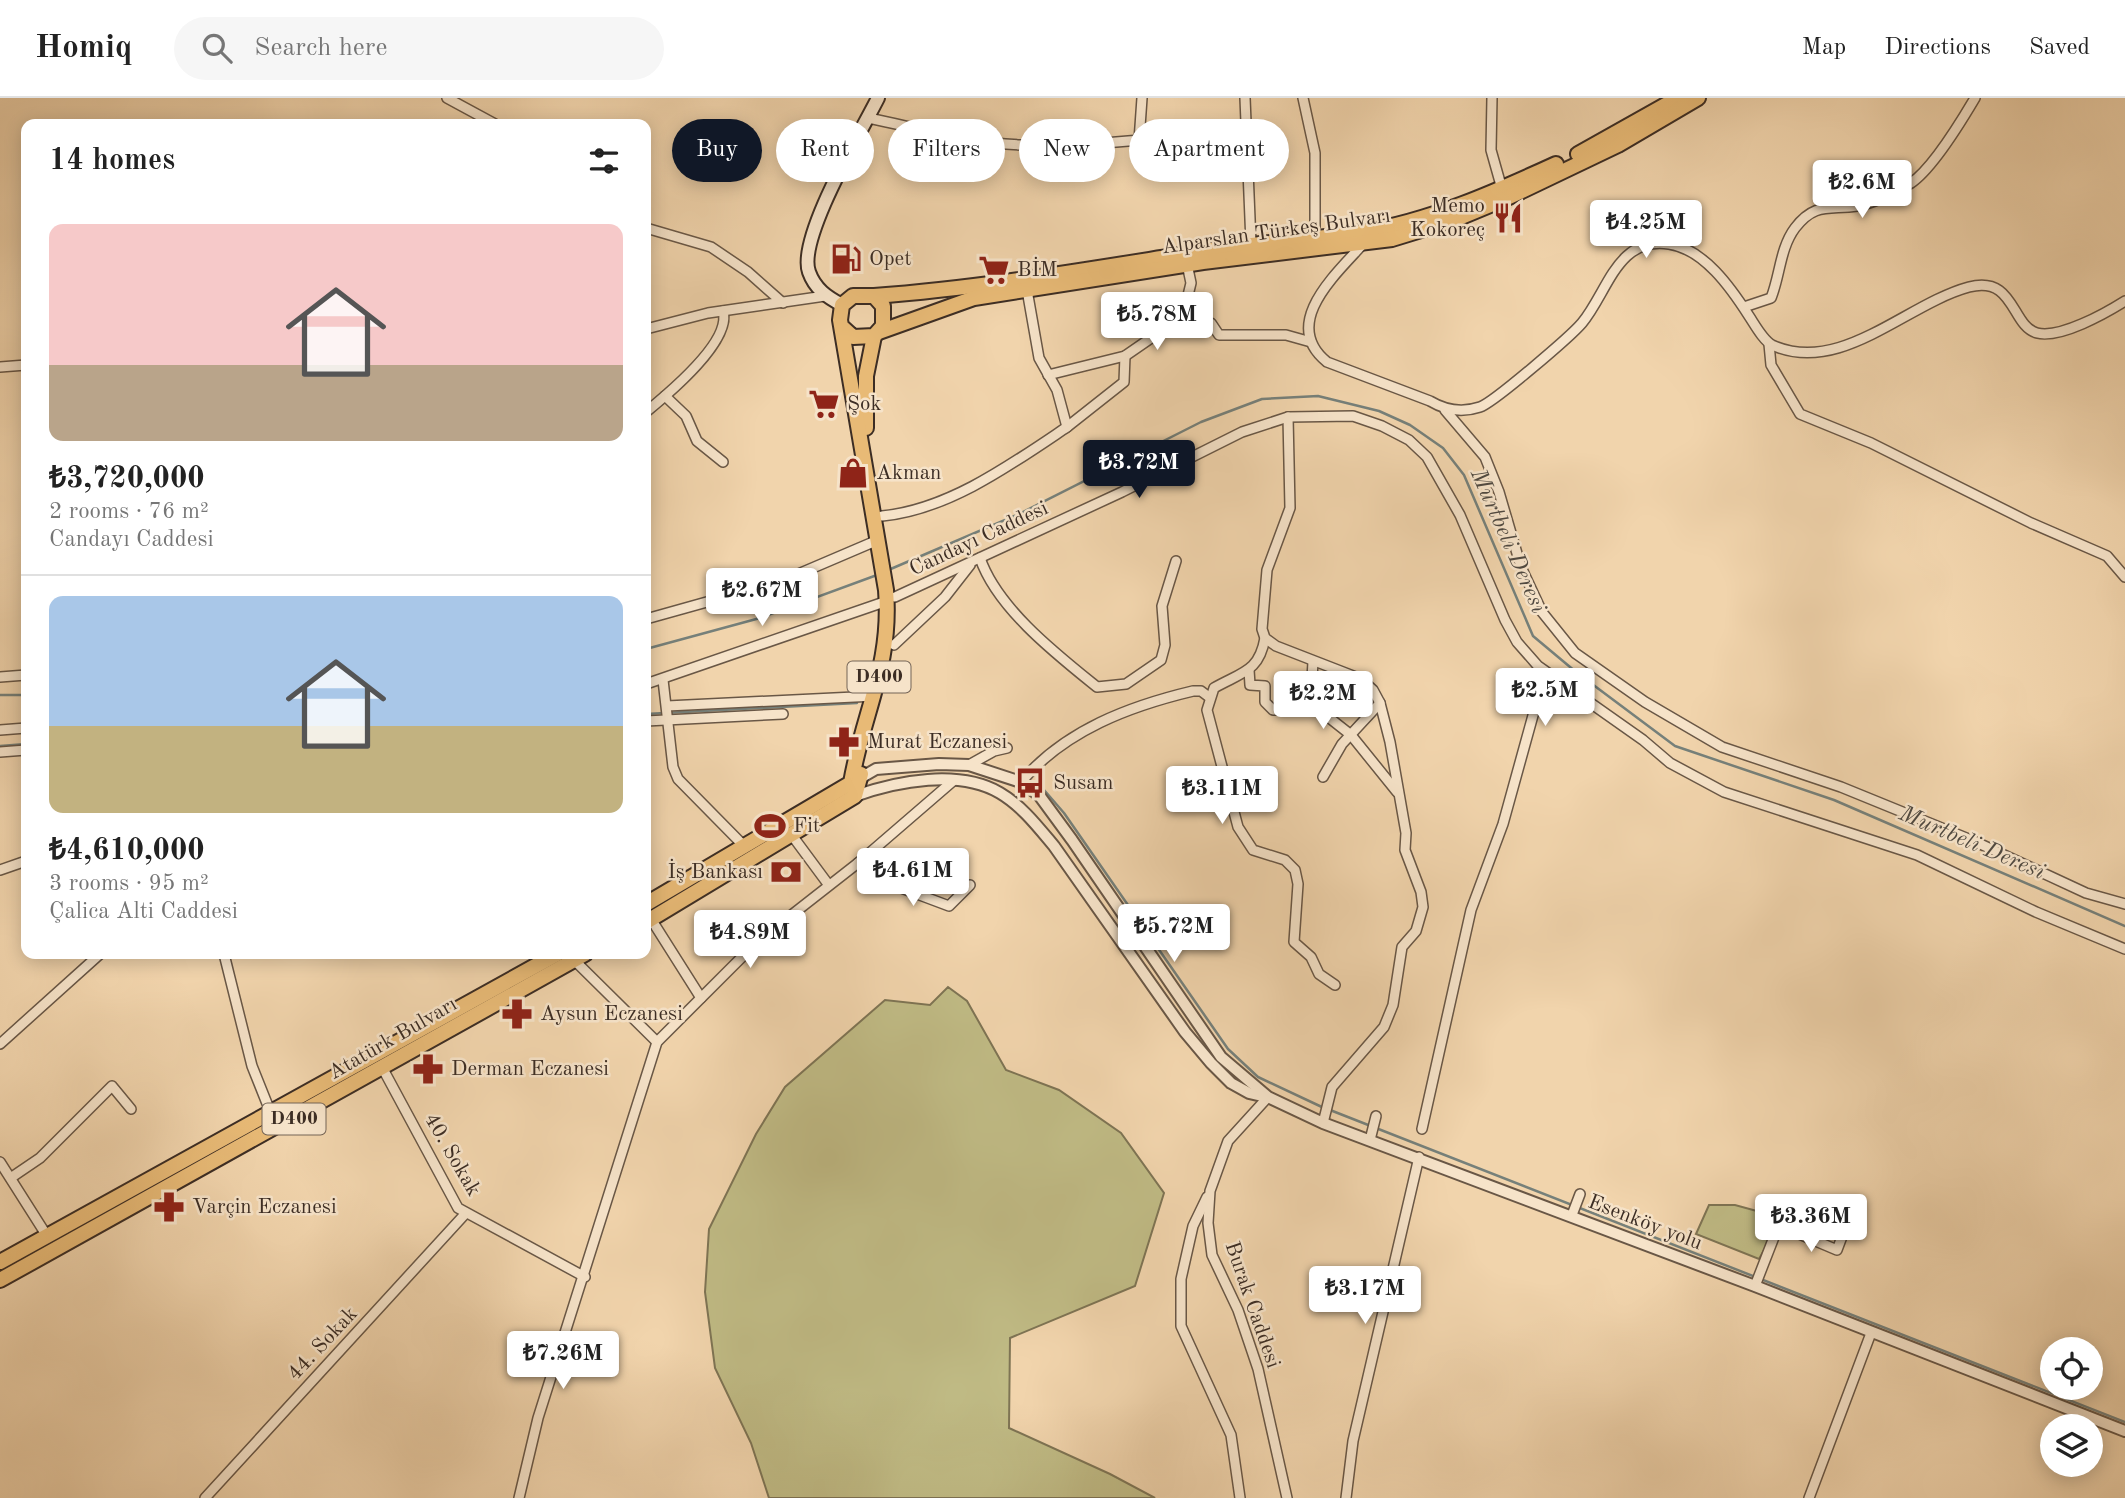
<!DOCTYPE html>
<html lang="en">
<head>
<meta charset="utf-8">
<style>
  body { margin:0; font-family:"Old Standard TT",serif; background:#f6f6f6; color:#222; height:100vh; display:flex; flex-direction:column; font-size:26px; white-space:nowrap }
  * { box-sizing:border-box; margin:0 }
  p { font-size:23px; color:#767676 }
  .icon { flex:none; width:38px; height:38px; fill:none; stroke:currentColor; stroke-width:2; stroke-linecap:round; stroke-linejoin:round }
  .map { position:relative; flex:1; overflow:hidden }
  .side { position:absolute; left:21px; top:21px; width:630px; height:840px; display:flex; flex-direction:column; background:#fff; border-radius:14px; box-shadow:0 4px 18px #0003 }
  .side>* { flex:none }
  .guide { position:absolute; left:672px; top:21px; width:665px; height:63px; display:flex; gap:14px }
  .fabs { position:absolute; left:2040px; top:1239px; display:grid; gap:14px }
  .fabs a { display:grid; place-items:center; width:63px; height:63px; border-radius:50%; background:#fff; box-shadow:0 4px 18px #0003; font-size:35px }
  .price { position:absolute; translate:-50% -60px; padding:0 16px; border-radius:7px; background:#fff; color:#222; font-size:23px; line-height:46px; filter:drop-shadow(0 2px 4px #0008) }
  .price::after { content:''; position:absolute; left:50%; top:42px; width:21px; height:16px; margin-left:-10px; background:inherit; clip-path:polygon(0 0,100% 0,50% 100%) }
  .price.selected { background:#111827; color:#fff }
  ul { padding:0; list-style:none }
  li { display:grid; align-content:center; gap:14px; height:371px; padding:0 28px }
  li+li { border-top:2px solid #e0e0e0 }
  li span { display:grid; place-items:center; height:217px; border-radius:14px; color:#555 }
  li>.icon { margin-inline-start:auto }
  span .icon { width:126px; height:126px; fill:#fffc; stroke-width:1 }
  li b { font-size:30px }
  h2 { display:flex; justify-content:space-between; align-items:center; height:84px; padding:0 28px; font-size:30px }
  .chip { padding:0 24px; border-radius:32px; background:#fff; box-shadow:0 4px 18px #0003; font-size:24px; line-height:63px }
  .chip.selected { background:#111827; color:#fff }
  header { display:flex; align-items:center; gap:42px; box-sizing:border-box; height:98px; padding:0 35px; background:#fff; border-bottom:2px solid #e0e0e0 }
  header strong { font-size:33px }
  nav { display:flex; gap:38px; margin-inline-start:auto; font-size:24px }
  .search { width:490px; height:63px; background:#f6f6f6; display:flex; align-items:center; gap:18px; box-sizing:border-box; padding:0 24px; border-radius:38px; color:#767676; font-size:26px }
  .map>svg:first-child { display:block }
</style>
</head>
<body>
<header>
<strong>Homiq</strong>
<div class="search"><svg class="icon" aria-label="search" viewBox="0 0 24 24"><circle cx="10" cy="10" r="6"/><path d="M15 15l6 6"/></svg>Search here</div>
<nav><a>Map</a><a>Directions</a><a>Saved</a></nav>
</header>
<div class="map">
<svg width="2125" height="1400" viewBox="0 0 2125 1400">
  <rect width="100%" height="100%" fill="#f1d4ac"/>
  <filter id="stains"><feTurbulence type="fractalNoise" baseFrequency=".00286" numOctaves="4"/><feColorMatrix values="0 0 0 0 .2 0 0 0 0 .09 0 0 0 0 .02 0 0 0 .5 -.17"/></filter>
  <radialGradient id="worn" r=".72"><stop offset=".6" stop-color="#630" stop-opacity="0"/><stop offset="1" stop-color="#630" stop-opacity=".3"/></radialGradient>
  <g fill="#c0bb85" stroke="#7e7454" stroke-width="2">
    <polygon points="948,889 967,903 1006,972 1059,992 1121,1035 1164,1095 1135,1188 1010,1240 1009,1330 1110,1376 1155,1400 769,1400 751,1345 715,1270 705,1194 709,1131 756,1036 785,989 885,902 930,907"/>
    <polygon points="1709,1107 1735,1107 1775,1118 1769,1143 1759,1161 1696,1136"/>
  </g>
  <g fill="none" stroke-linecap="round" stroke-linejoin="round">
    <g stroke="#76807a" stroke-width="2.5">
      <polyline points="886,473 1019,416 1201,324 1262,301 1318,298 1379,313 1410,327 1443,350 1464,377 1533,538 1576,574 1675,648 1834,702 2125,828"/>
      <polyline points="646,551 760,520 877,477"/>
      <polyline points="0,597 26,597"/>
      <polyline points="646,616 857,605"/>
      <polyline points="0,648 26,646"/>
      <polyline points="1038,685 1064,715 1228,951 1258,979 1324,1010"/>
      <polyline points="1330,1012 2125,1324"/>
    </g>
    <g stroke="#695746" stroke-width="12">
      <g id="minor">
        <polyline points="447,0 495,26"/>
        <polyline points="1245,0 1251,145"/>
        <polyline points="1303,0 1315,55 1315,138"/>
        <polyline points="1492,0 1491,52 1502,91"/>
        <path d="M 868,20 C 918,30 970,45 1021,47 C 1097,49 1172,39 1247,29"/>
        <polyline points="1139,43 1142,0"/>
        <polyline points="646,130 711,149 748,174 783,205"/>
        <path d="M 1363,146 C 1335,177 1280,226 1327,264 L 1430,303 C 1445,312 1462,315 1480,309 C 1493,305 1571,238 1582,225 C 1608,194 1617,138 1669,146 C 1704,151 1731,190 1749,218 C 1755,227 1763,242 1772,247 C 1840,278 1906,206 1969,189 C 2015,177 2011,228 2037,235 C 2060,241 2106,215 2125,203"/>
        <path d="M 1744,209 L 1771,200 C 1780,178 1780,150 1795,130 C 1815,104 1829,112 1857,108 C 1874,105 1896,94 1911,85 C 1932,71 1962,22 1975,0"/>
        <polyline points="1183,218 1211,225 1219,237 1286,237 1311,244"/>
        <polyline points="646,231 708,215 825,198"/>
        <polyline points="1769,246 1771,267 1800,316 1871,345 2031,425 2107,458 2125,479"/>
        <polyline points="0,269 26,267"/>
        <polyline points="1048,277 1125,258 1183,218 1191,185 1187,166"/>
        <polyline points="665,298 686,318 697,343 723,364"/>
        <polyline points="1445,312 1485,359 1499,394 1521,469 1542,514 1575,555 1645,604 1722,649 1841,689 1976,744 2086,795 2125,806"/>
        <path d="M 646,314 C 668,296 732,243 723,213"/>
        <polyline points="1288,319 1290,410 1267,472 1262,531 1265,540 1276,548 1361,581 1373,592 1380,605 1390,644 1406,735 1405,752 1421,794 1423,809 1416,833 1402,849 1393,907 1384,929 1332,989 1323,1025"/>
        <polyline points="1067,329 1124,284 1125,258"/>
        <path d="M 882,418 C 948,412 1012,366 1067,329 L 1057,292 L 1039,260 L 1027,192"/>
        <path d="M 980,460 C 997,510 1056,556 1097,589 L 1126,586 L 1161,562 L 1165,547 L 1162,508 L 1176,463"/>
        <polyline points="895,499 1122,394 1242,334 1288,319 1353,318 1382,328 1409,342 1427,359 1460,417 1505,522 1517,544 1538,568 1643,642 1670,665 1724,694 1917,757 2036,814 2125,851"/>
        <polyline points="646,521 782,483 878,442"/>
        <path d="M 1265,540 C 1259,574 1242,574 1214,590 L 1207,612 L 1238,729 L 1253,752 L 1285,762 L 1295,772 L 1298,786 L 1294,844 L 1311,859 L 1319,876 L 1335,887"/>
        <polyline points="894,547 945,499 970,467"/>
        <polyline points="1249,572 1250,587 1265,588 1265,604 1273,612 1294,612 1316,604 1311,596 1313,564"/>
        <polyline points="0,579 26,577"/>
        <polyline points="663,582 673,669 678,681 744,748"/>
        <polyline points="646,586 887,503"/>
        <polyline points="1313,607 1351,637 1397,694"/>
        <polyline points="667,608 875,598"/>
        <polyline points="646,623 783,616"/>
        <polyline points="0,632 26,630"/>
        <polyline points="0,654 26,652"/>
        <polyline points="969,667 994,653 1007,650"/>
        <polyline points="1323,679 1342,646 1380,605"/>
        <path d="M 1021,684 C 1065,632 1130,608 1193,593 L 1201,593 L 1209,599"/>
        <polyline points="791,736 828,786"/>
        <polyline points="858,765 869,778 949,808 970,787"/>
        <polyline points="0,772 26,763"/>
        <polyline points="651,821 701,900"/>
        <polyline points="224,856 252,968 272,1018"/>
        <polyline points="568,856 657,944"/>
        <polyline points="0,946 100,856"/>
        <polyline points="383,971 458,1110 585,1179"/>
        <polyline points="1268,999 1228,1043 1210,1093 1208,1125 1212,1157 1238,1212 1258,1271 1287,1400"/>
        <polyline points="1422,1031 1471,812 1503,726 1545,574"/>
        <polyline points="1370,1042 1376,1018"/>
        <polyline points="0,1064 47,1138"/>
        <polyline points="12,1079 40,1060 112,988 131,1011"/>
        <polyline points="1207,1099 1193,1128 1181,1181 1181,1228 1231,1337 1240,1400"/>
        <polyline points="1572,1117 1580,1096"/>
        <polyline points="1755,1188 1776,1134 1785,1130 1837,1152 1843,1136"/>
        <polyline points="205,1400 466,1115"/>
        <polyline points="519,1400 538,1320 657,944 757,844 858,765 953,683"/>
        <polyline points="1346,1400 1353,1343 1419,1059"/>
        <polyline points="1809,1400 1871,1235"/>
      </g>
    </g>
    <g stroke="#695746" stroke-width="14">
      <g id="tertiary">
        <polyline points="857,682 876,671 939,666 969,667 1021,684 1039,697 1072,742 1221,959 1268,999 1323,1025 1755,1188 2125,1333"/>
        <path d="M 855,698 C 897,683 959,671 1000,695 C 1022,708 1038,729 1054,748 L 1185,934 L 1211,965 L 1231,985 L 1249,995 L 1262,998"/>
      </g>
    </g>
    <g stroke="#3c2d24" stroke-width="16">
      <path id="secondary" d="M 842,207 C 827,199 815,191 809,174 C 797,141 861,34 878,0"/>
    </g>
    <g stroke="#3c2d24" stroke-width="18">
      <g id="primary">
        <polyline points="1578,56 1678,0"/>
        <path d="M 874,198 C 983,190 1091,171 1199,154 C 1253,145 1308,143 1362,134 C 1430,123 1495,94 1556,66"/>
        <polyline points="879,234 974,200 1203,164 1392,141 1454,122 1507,100 1618,47 1698,0"/>
        <polyline points="866,330 866,278 874,238"/>
        <path d="M 646,806 L 851,685 C 863,614 892,568 886,492 L 840,222 L 842,207 L 853,198 L 874,198 L 883,208 L 883,228 L 874,238 L 853,239 L 842,229"/>
        <polyline points="646,824 855,698 861,676"/>
        <polyline points="0,1164 557,856"/>
        <polyline points="0,1182 585,856"/>
      </g>
    </g>
    <use href="#minor" stroke="#f6e3c9" stroke-width="9"/>
    <use href="#tertiary" stroke="#f6e3c9" stroke-width="10"/>
    <use href="#secondary" stroke="#f6e3c9" stroke-width="12"/>
    <use href="#primary" stroke="#e8ba76" stroke-width="14"/>
  </g>
  <defs>
    <g id="restaurant-bare" transform="scale(2.415)"><path d="M-5-6h1v4h1v-4h1v4h1v-4h1v5L-1.5 .5V6h-2V.5L-5-1ZM5-6V6H3V1.5H1.5Q1.5-4 5-6Z" fill="#8f2418" stroke="#f6e3c9" stroke-width="2.5" paint-order="stroke"/></g>
    <g id="fuel-bare" transform="scale(2.415)"><path d="M-5.5-6h7V0h2V4h1.3V-2.5L3-4.5l.8-.8L6-3V5H2.5V1h-1V6h-7ZM-4.2-4.7v3.2H.2V-4.7Z" fill="#8f2418" stroke="#f6e3c9" stroke-width="2.5" paint-order="stroke"/></g>
    <g id="supermarket-bare" transform="scale(2.415)"><path d="M-6-5.5h2.5l.6 2H6L4.5 2H-2.5L-4.4-4H-6ZM-1.5 3.2a1.3 1.3 0 1 0 .1 0ZM3 3.2a1.3 1.3 0 1 0 .1 0Z" fill="#8f2418" stroke="#f6e3c9" stroke-width="2.5" paint-order="stroke"/></g>
    <g id="shop-bare" transform="scale(2.415)"><path d="M-5-2.5h2.3a2.7 3.5 0 0 1 5.4 0H5L5.5 6h-11ZM-1.5-2.5h3a1.5 2.3 0 0 0-3 0Z" fill="#8f2418" stroke="#f6e3c9" stroke-width="2.5" paint-order="stroke"/></g>
    <g id="pharmacy-bare" transform="scale(2.415)"><path d="M-2-6h4v4h4v4h-4v4h-4v-4h-4v-4h4Z" fill="#8f2418" stroke="#f6e3c9" stroke-width="2.5" paint-order="stroke"/></g>
    <g id="bus-bare" transform="scale(2.415)"><path d="M-5-6H5V4H4V6H2V4H-2V6H-4V4H-5ZM-3.5-4V0h7V-4ZM-3.5 1.2v1.5H-2V1.2ZM2 1.2v1.5H3.5V1.2Z" fill="#8f2418" stroke="#f6e3c9" stroke-width="2.5" paint-order="stroke"/></g>
    <g id="stadium-bare" transform="scale(2.415)"><path d="M0-5a6.5 5 0 1 0 0 10a6.5 5 0 1 0 0-10ZM-3.5-1.8h7v3.6h-7Z" fill="#8f2418" stroke="#f6e3c9" stroke-width="2.5" paint-order="stroke"/></g>
    <g id="bank-bare" transform="scale(2.415)"><path d="M-6-4H6V4H-6ZM0-2.3a2.3 2.3 0 1 0 0 4.6a2.3 2.3 0 1 0 0-4.6Z" fill="#8f2418" stroke="#f6e3c9" stroke-width="2.5" paint-order="stroke"/></g>
  </defs>
  <g fill-rule="evenodd">
    <use href="#restaurant-bare" x="1508" y="120"/>
    <use href="#fuel-bare" x="846" y="161"/>
    <use href="#supermarket-bare" x="994" y="172"/>
    <use href="#supermarket-bare" x="824" y="306"/>
    <use href="#shop-bare" x="853" y="375"/>
    <use href="#pharmacy-bare" x="844" y="644"/>
    <use href="#bus-bare" x="1030" y="685"/>
    <use href="#stadium-bare" x="770" y="728"/>
    <use href="#bank-bare" x="786" y="774"/>
    <use href="#pharmacy-bare" x="517" y="916"/>
    <use href="#pharmacy-bare" x="428" y="971"/>
    <use href="#pharmacy-bare" x="169" y="1109"/>
  </g>
  <g text-anchor="middle" dominant-baseline="central" stroke-width="5" stroke-linejoin="round" paint-order="stroke">
    <g fill="#f6e3c9" stroke="#746456" stroke-width="2">
      <rect x="847.5" y="563.5" width="63" height="31" rx="5"/>
      <rect x="262.5" y="1005.5" width="63" height="31" rx="5"/>
    </g>
    <g font-size="19" font-weight="bold" fill="#3c2d24">
      <text x="879" y="579">D400</text>
      <text x="294" y="1021">D400</text>
    </g>
    <g font-size="21" fill="#3c2d24" stroke="#f6e3c9" text-anchor="start">
      <text x="1485" y="108" text-anchor="end">Memo<tspan x="1485" dy="24">Kokoreç</tspan></text>
      <text x="869" y="161">Opet</text>
      <text x="1017" y="172">BİM</text>
      <text x="847" y="306">Şok</text>
      <text x="876" y="375">Akman</text>
      <text x="867" y="644">Murat Eczanesi</text>
      <text x="1053" y="685">Susam</text>
      <text x="793" y="728">Fit</text>
      <text x="763" y="774" text-anchor="end">İş Bankası</text>
      <text x="540" y="916">Aysun Eczanesi</text>
      <text x="451" y="971">Derman Eczanesi</text>
      <text x="192" y="1109">Varçin Eczanesi</text>
    </g>
    <g font-size="21" fill="#3c2d24" stroke="#f6e3c9">
      <text transform="translate(1276 134) rotate(-8)">Alparslan Türkeş Bulvarı</text>
      <text transform="translate(979 441) rotate(-25)">Candayı Caddesi</text>
      <text transform="translate(393 941) rotate(-30)">Atatürk Bulvarı</text>
      <text transform="translate(452 1057) rotate(60)">40. Sokak</text>
      <text transform="translate(1645 1125) rotate(21)">Esenköy yolu</text>
      <text transform="translate(1252 1207) rotate(71)">Burak Caddesi</text>
      <text transform="translate(323 1246) rotate(-47)">44. Sokak</text>
    </g>
    <g font-size="23" font-style="italic" fill="#4f4941" stroke="#f6e3c9">
      <text transform="translate(1508 443) rotate(66)">Murtbeli Deresi</text>
      <text transform="translate(1972 745) rotate(23)">Murtbeli Deresi</text>
    </g>
  </g>
  <rect width="100%" height="100%" filter="url(#stains)"/>
  <rect width="100%" height="100%" fill="url(#worn)"/>
</svg>
<div class="fabs">
<a><svg class="icon" aria-label="locate" viewBox="0 0 24 24"><circle cx="12" cy="12" r="6"/><path d="M12 2v4M12 18v4M2 12h4M18 12h4"/></svg></a>
<a><svg class="icon" aria-label="layers" viewBox="0 0 24 24"><path d="M12 4l9 5-9 5-9-5zM3 14l9 5 9-5"/></svg></a>
</div>
<b class="price" style="left:1862px;top:122px">₺2.6M</b>
<b class="price" style="left:1646px;top:162px">₺4.25M</b>
<b class="price" style="left:1157px;top:254px">₺5.78M</b>
<b class="price selected" style="left:1139px;top:402px">₺3.72M</b>
<b class="price" style="left:762px;top:530px">₺2.67M</b>
<b class="price" style="left:1545px;top:630px">₺2.5M</b>
<b class="price" style="left:1323px;top:633px">₺2.2M</b>
<b class="price" style="left:1222px;top:728px">₺3.11M</b>
<b class="price" style="left:913px;top:810px">₺4.61M</b>
<b class="price" style="left:1174px;top:866px">₺5.72M</b>
<b class="price" style="left:750px;top:872px">₺4.89M</b>
<b class="price" style="left:1811px;top:1156px">₺3.36M</b>
<b class="price" style="left:1365px;top:1228px">₺3.17M</b>
<b class="price" style="left:563px;top:1293px">₺7.26M</b>
<div class="guide">
<a class="chip selected">Buy</a>
<a class="chip">Rent</a>
<a class="chip">Filters</a>
<a class="chip">New</a>
<a class="chip">Apartment</a>
</div>
<section class="side">
<h2>14 homes<svg class="icon" aria-label="filters" viewBox="0 0 24 24"><path d="M4 7h16M4 17h16"/><circle cx="9" cy="7" r="2"/><circle cx="15" cy="17" r="2"/></svg></h2>
<ul>
<li><span style="background:linear-gradient(#f6c9c9 65%,#b9a48a 0)"><svg class="icon" aria-label="home" viewBox="0 0 24 24"><path d="M3 11l9-7 9 7M6 9v11h12V9"/></svg></span><div><b>₺3,720,000</b><p>2 rooms · 76 m²</p><p>Candayı Caddesi</p></div></li>
<li><span style="background:linear-gradient(#a9c7e8 60%,#c2b280 0)"><svg class="icon" aria-label="home" viewBox="0 0 24 24"><path d="M3 11l9-7 9 7M6 9v11h12V9"/></svg></span><div><b>₺4,610,000</b><p>3 rooms · 95 m²</p><p>Çalica Alti Caddesi</p></div></li>
</ul>
</section>
</div>
</body>
</html>
